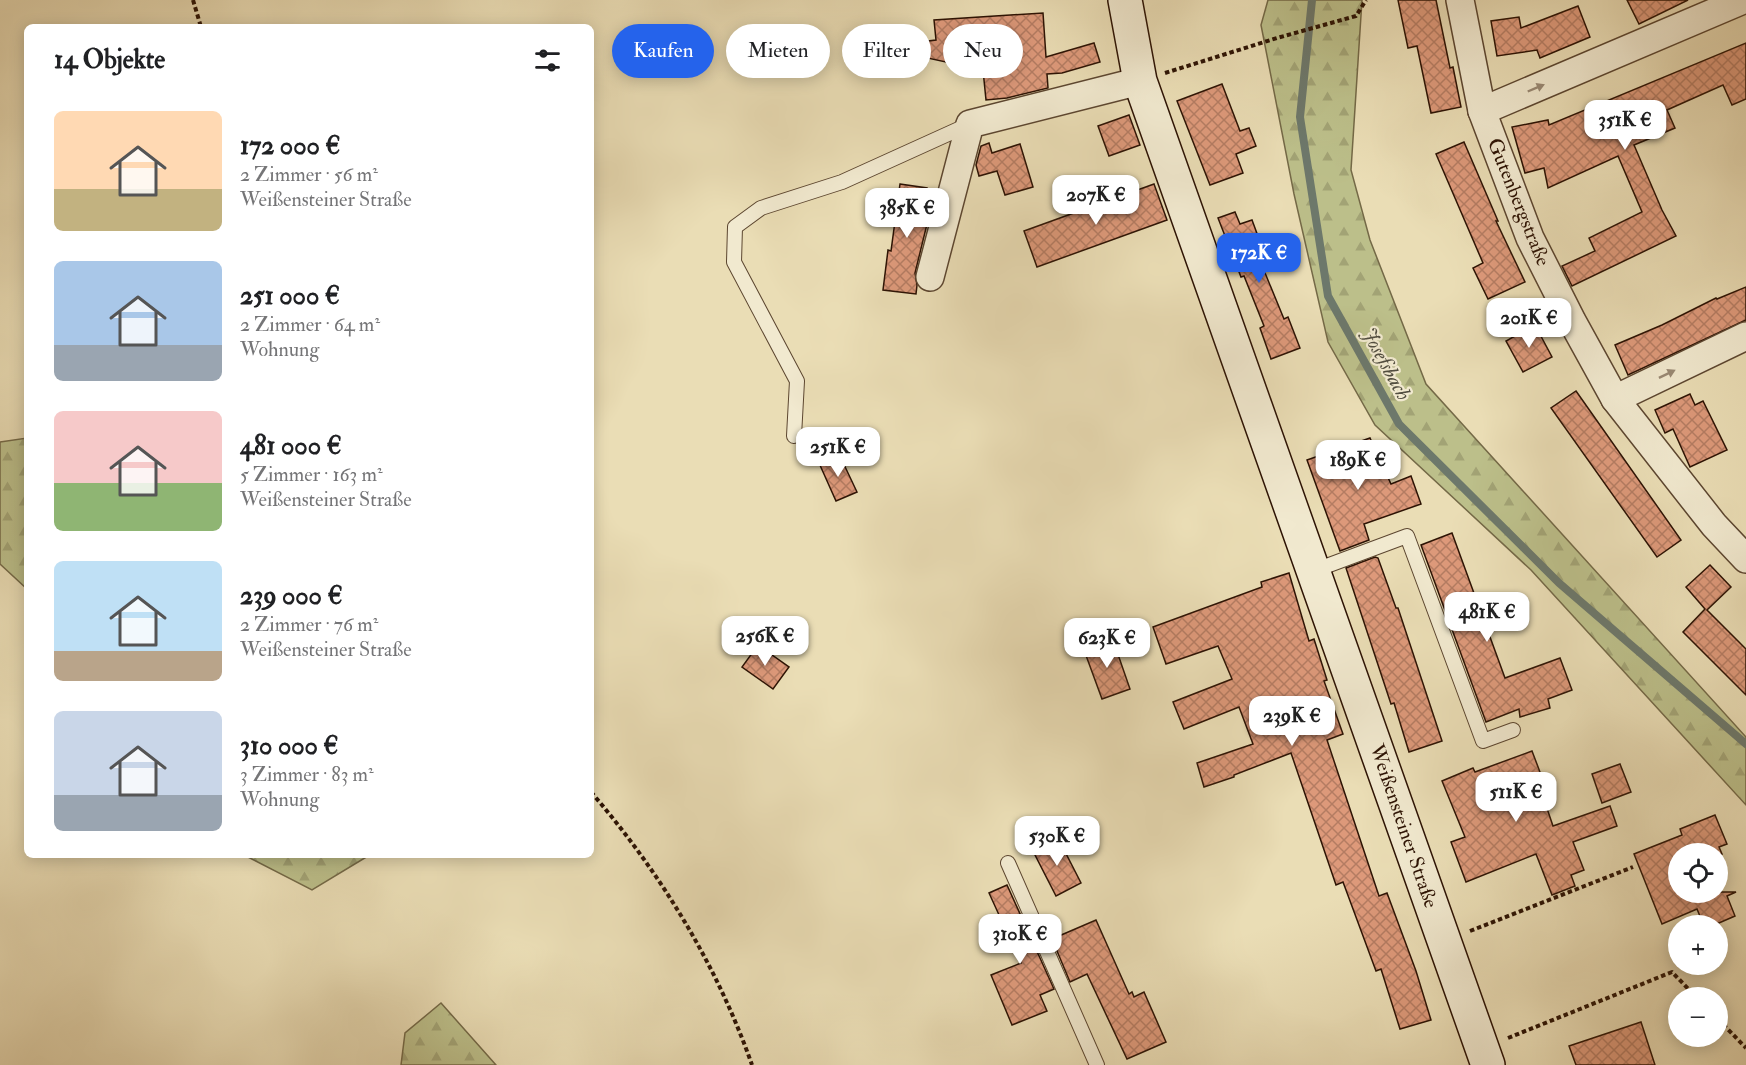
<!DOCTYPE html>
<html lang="de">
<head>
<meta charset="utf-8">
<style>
  body { margin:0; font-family:"IM FELL Double Pica",serif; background:#f6f6f6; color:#202124; height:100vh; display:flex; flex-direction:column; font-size:22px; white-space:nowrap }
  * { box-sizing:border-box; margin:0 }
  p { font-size:20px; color:#757577 }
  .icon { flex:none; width:33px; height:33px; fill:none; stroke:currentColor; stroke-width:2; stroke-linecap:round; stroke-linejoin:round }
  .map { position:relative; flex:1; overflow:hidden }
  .drawer { position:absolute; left:24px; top:24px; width:570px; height:834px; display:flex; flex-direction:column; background:#fff; border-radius:9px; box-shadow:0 3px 15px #0003 }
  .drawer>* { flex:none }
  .hud { position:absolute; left:612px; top:24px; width:570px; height:54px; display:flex; gap:12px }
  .fabs { position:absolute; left:1668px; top:843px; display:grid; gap:12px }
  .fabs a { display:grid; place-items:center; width:60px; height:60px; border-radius:50%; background:#fff; box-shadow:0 3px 15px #0003; font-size:30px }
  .price { position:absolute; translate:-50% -51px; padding:0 14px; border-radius:12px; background:#fff; color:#222; font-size:20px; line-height:39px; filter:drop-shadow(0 2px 3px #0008) }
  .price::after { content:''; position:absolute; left:50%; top:36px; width:18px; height:14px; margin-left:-9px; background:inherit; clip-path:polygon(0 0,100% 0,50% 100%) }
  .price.selected { background:#2563eb; color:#fff }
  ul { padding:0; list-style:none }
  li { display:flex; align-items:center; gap:18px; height:150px; padding:0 30px }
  li span { display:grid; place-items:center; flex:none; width:168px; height:120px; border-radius:9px; color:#555 }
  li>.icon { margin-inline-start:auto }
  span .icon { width:72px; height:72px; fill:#fffc; stroke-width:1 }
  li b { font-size:26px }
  h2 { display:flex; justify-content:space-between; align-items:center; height:72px; padding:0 30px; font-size:26px }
  .chip { padding:0 21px; border-radius:27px; background:#fff; box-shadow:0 3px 15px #0003; font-size:21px; line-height:54px }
  .chip.selected { background:#2563eb; color:#fff }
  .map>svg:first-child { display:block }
</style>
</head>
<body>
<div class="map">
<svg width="1746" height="1065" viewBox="0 0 1746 1065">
  <defs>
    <pattern id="forest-firs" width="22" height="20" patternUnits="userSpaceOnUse" patternTransform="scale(1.5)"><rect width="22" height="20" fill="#bcbf8a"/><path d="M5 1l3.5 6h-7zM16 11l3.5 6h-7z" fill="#a2a375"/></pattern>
    <pattern id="building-cross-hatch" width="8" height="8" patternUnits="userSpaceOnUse" patternTransform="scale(1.5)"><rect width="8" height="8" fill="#dd997a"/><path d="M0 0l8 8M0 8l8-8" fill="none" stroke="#b47c62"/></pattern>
  </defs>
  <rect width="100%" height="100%" fill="#eaddb5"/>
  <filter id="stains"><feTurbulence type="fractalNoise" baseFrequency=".00333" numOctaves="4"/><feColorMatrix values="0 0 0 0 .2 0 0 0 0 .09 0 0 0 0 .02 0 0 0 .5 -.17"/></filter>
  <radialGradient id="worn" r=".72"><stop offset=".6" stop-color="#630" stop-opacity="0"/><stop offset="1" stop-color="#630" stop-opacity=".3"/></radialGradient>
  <g fill="url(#forest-firs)" stroke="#746947" stroke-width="1.5">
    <polygon points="1268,0 1362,0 1351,170 1370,240 1426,384 1746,737 1746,805 1531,570 1375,425 1328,342 1294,194 1261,25"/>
    <polygon points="27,438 27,589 0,564 0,442"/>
    <polygon points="244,855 367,855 368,856 312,890"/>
    <polygon points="441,1003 496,1065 401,1065 405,1033"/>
  </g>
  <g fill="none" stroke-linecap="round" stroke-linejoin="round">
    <polyline stroke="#6d786b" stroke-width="8" points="1312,0 1300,117 1328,296 1399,424 1559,583 1746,744"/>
  </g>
  <g fill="url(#building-cross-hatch)" stroke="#2d1304" stroke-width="1.5">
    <polygon points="1398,0 1436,0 1450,68 1453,67 1461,107 1431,113 1417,46 1408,48"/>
    <polygon points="1627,0 1688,0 1639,24"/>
    <polygon points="1578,6 1590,37 1540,58 1537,50 1497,56 1491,21 1519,17 1521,28"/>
    <polygon points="1043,13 1046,57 1094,43 1100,62 1062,73 1047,74 1048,88 1007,98 986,100 983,70 886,49 886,46 936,40 934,20"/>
    <polygon points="1746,43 1746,99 1732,105 1723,85 1667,110 1675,128 1634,145 1662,210 1676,236 1572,286 1562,266 1595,251 1589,238 1642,212 1618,156 1548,188 1544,168 1525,173 1512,127 1548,120 1549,125"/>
    <polygon points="1222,84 1240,131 1249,128 1256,146 1236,154 1243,173 1210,185 1177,101"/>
    <polygon points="1129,115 1140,145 1109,156 1098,126"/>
    <polygon points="1464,142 1498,221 1496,221 1525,282 1488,299 1473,268 1483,263 1436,154"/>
    <polygon points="989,143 992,153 1020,144 1033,187 1005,195 997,171 979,176 976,165 981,146"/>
    <polygon points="900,184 927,188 926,195 932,195 928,220 915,273 917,285 916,294 883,290 888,250 891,251"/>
    <polygon points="1154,184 1167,220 1037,267 1024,231"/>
    <polygon points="1235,212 1240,224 1252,220 1269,266 1263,268 1284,319 1288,317 1300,348 1271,359 1260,328 1264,326 1244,276 1241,277 1218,218"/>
    <polygon points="1746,287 1746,320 1628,375 1615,345 1662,325 1716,298 1717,299"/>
    <polygon points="1535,325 1552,357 1523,372 1506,341"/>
    <polygon points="1576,391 1681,540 1657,557 1551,408"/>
    <polygon points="1690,394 1695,405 1703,401 1727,450 1690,467 1673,429 1665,433 1655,410"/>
    <polygon points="1370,438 1391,484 1411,476 1421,504 1364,524 1369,540 1340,551 1307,460"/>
    <polygon points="839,454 857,492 836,501 819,463"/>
    <polygon points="1452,533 1505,678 1560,658 1572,690 1548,699 1550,708 1520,717 1519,709 1486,722 1421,545"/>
    <polygon points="1375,557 1378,558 1396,608 1398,608 1442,741 1409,752 1394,703 1391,704 1346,568"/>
    <polygon points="1710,565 1731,587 1707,610 1746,649 1746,695 1683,632 1705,609 1686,587"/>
    <polygon points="1289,573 1309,641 1314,639 1327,680 1324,681 1343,734 1327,740 1379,896 1387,893 1416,971 1431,1020 1400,1029 1381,969 1376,971 1343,882 1336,885 1291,753 1234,775 1234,777 1204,787 1197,763 1253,744 1239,707 1184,729 1173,702 1232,679 1218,646 1166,664 1153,627 1262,587 1261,582"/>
    <polygon points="1113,640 1130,689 1102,699 1084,650"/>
    <polygon points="758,645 789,667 773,689 742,667"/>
    <polygon points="1532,751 1543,780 1538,782 1553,826 1610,806 1617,826 1573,842 1584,870 1571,875 1575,886 1552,895 1536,854 1466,882 1451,842 1465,837 1442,781 1473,768 1475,772"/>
    <polygon points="1620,764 1631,792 1602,803 1592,774"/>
    <polygon points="1715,815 1727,844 1719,847 1722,854 1678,854 1678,892 1736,892 1727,896 1735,916 1712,926 1704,926 1697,909 1662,924 1634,854 1682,835 1680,829"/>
    <polygon points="1058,838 1081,883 1056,896 1033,851"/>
    <polygon points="1007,885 1054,989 1040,995 1047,1011 1012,1025 991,975 1021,963 989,893"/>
    <polygon points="1096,920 1129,994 1132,992 1134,997 1144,992 1166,1042 1127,1059 1087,974 1070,982 1052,939"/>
    <polygon points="1641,1022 1655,1065 1576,1065 1569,1046"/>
  </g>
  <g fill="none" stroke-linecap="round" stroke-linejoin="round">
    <g stroke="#5c4630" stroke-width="16">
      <g id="service">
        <polyline points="794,436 797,381 734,262 735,227 761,208 842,182 970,124"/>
        <polyline points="1313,571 1407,536 1483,741 1513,730"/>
        <polyline points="1008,863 1097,1065"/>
      </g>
    </g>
    <g stroke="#5c4630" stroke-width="30">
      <g id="minor">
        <polyline points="1460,0 1482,111 1530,238 1572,321 1615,399 1714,525 1746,559"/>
        <polyline points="1482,111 1743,0"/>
        <polyline points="930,277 970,124 1140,81"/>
        <polyline points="1615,399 1746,336"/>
      </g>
    </g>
    <g stroke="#2d1304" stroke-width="36">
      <polyline id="secondary" points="1125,0 1140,81 1488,1065"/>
    </g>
    <g stroke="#2d1304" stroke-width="4" stroke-dasharray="4.5 3" stroke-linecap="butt">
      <polyline points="193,0 201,27"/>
      <polyline points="1165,73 1277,38 1356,16 1366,0"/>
      <path d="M 591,792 C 660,872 717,965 752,1065"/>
      <polyline points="1470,931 1633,867"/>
      <polyline points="1718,1019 1746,1048"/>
      <polyline points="1508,1038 1672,972 1697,998"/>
    </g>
    <use href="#service" stroke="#f1e9cf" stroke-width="14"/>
    <use href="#minor" stroke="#f1e9cf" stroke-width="27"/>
    <use href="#secondary" stroke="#f1e9cf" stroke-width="33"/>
  </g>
  <defs><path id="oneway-solid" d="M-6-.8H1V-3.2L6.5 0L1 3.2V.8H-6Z" transform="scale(1.5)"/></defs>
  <g fill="#998974">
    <use href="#oneway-solid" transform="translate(1536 88) rotate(-23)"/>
    <use href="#oneway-solid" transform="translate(1667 374) rotate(-26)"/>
  </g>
  <g text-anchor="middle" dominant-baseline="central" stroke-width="4.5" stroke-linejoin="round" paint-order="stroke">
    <g font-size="20" fill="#2d1304" stroke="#f1e9cf">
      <text transform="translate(1519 202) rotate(68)">Gutenbergstraße</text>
      <text transform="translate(1404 826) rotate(71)">Weißensteiner Straße</text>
    </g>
    <g font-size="21" font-style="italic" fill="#524e40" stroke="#f1e9cf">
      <text transform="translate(1386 364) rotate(61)">Josefsbach</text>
    </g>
  </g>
  <rect width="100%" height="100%" filter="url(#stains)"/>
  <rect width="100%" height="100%" fill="url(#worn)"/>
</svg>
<div class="fabs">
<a><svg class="icon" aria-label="locate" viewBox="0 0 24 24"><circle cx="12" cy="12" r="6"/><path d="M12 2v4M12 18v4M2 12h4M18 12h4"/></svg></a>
<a>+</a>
<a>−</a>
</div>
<b class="price" style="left:1625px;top:151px">351K €</b>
<b class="price" style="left:1096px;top:226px">207K €</b>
<b class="price" style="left:907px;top:239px">385K €</b>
<b class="price selected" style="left:1259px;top:284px">172K €</b>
<b class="price" style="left:1529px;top:349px">201K €</b>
<b class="price" style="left:838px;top:478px">251K €</b>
<b class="price" style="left:1358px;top:491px">189K €</b>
<b class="price" style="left:1487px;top:643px">481K €</b>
<b class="price" style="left:765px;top:667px">256K €</b>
<b class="price" style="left:1107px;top:669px">623K €</b>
<b class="price" style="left:1292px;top:747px">239K €</b>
<b class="price" style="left:1516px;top:823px">511K €</b>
<b class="price" style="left:1057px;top:867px">530K €</b>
<b class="price" style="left:1020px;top:965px">310K €</b>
<div class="hud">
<a class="chip selected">Kaufen</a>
<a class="chip">Mieten</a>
<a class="chip">Filter</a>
<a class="chip">Neu</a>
</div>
<section class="drawer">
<h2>14 Objekte<svg class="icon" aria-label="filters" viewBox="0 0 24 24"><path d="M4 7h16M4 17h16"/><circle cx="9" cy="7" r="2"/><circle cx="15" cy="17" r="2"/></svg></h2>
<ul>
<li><span style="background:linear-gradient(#ffd9b3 65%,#c2b280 0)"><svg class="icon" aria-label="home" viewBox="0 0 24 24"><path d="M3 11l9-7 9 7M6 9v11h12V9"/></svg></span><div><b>172 000 €</b><p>2 Zimmer · 56 m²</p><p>Weißensteiner Straße</p></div></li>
<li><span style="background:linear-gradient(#a9c7e8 70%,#9aa5b1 0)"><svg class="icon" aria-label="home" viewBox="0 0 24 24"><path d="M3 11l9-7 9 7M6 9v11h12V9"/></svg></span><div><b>251 000 €</b><p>2 Zimmer · 64 m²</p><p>Wohnung</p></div></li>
<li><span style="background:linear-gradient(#f6c9c9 60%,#8fb573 0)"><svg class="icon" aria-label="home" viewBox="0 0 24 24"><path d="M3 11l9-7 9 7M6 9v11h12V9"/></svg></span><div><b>481 000 €</b><p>5 Zimmer · 163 m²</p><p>Weißensteiner Straße</p></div></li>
<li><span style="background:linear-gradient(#bfe0f5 75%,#b9a48a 0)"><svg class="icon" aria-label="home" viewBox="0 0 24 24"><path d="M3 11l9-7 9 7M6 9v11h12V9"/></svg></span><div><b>239 000 €</b><p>2 Zimmer · 76 m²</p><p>Weißensteiner Straße</p></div></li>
<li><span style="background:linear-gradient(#c9d6e8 70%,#9aa5b1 0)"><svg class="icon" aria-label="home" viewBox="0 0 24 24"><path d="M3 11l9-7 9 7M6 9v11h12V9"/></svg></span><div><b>310 000 €</b><p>3 Zimmer · 83 m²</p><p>Wohnung</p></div></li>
</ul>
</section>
</div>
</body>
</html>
